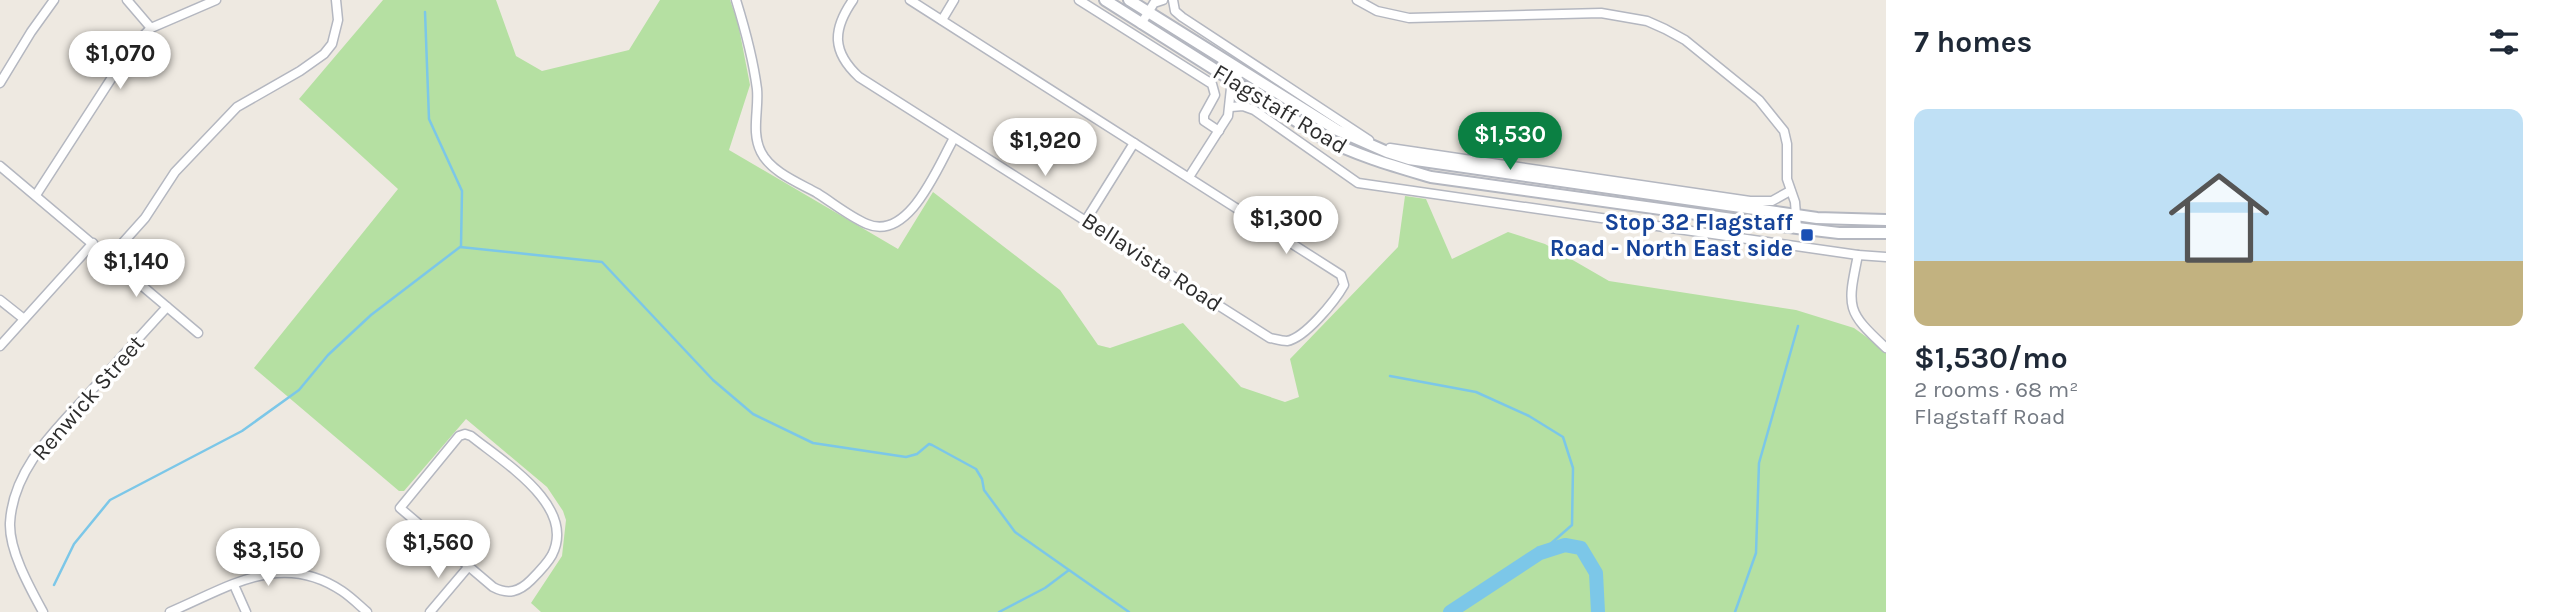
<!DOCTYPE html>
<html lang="en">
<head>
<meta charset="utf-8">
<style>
  body { margin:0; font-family:Karla,sans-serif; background:#f2f2f3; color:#1f2937; height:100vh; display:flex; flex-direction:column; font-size:26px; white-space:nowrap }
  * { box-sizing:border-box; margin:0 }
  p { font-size:23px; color:#747a83 }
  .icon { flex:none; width:38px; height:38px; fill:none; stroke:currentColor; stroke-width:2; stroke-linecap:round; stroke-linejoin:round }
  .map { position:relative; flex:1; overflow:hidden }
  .drawer { display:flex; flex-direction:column; background:#fff; width:665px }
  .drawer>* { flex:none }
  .price { position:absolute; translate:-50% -60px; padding:0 16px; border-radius:24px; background:#fff; color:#222; font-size:23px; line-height:46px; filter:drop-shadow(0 2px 4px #0008) }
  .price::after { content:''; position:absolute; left:50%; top:42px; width:21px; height:16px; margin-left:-10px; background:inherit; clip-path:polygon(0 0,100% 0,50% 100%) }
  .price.selected { background:#0b8043; color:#fff }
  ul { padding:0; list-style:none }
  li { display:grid; align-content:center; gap:14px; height:371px; padding:0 28px }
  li+li { border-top:2px solid #e0e1e3 }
  li span { display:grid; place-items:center; height:217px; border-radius:14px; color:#555 }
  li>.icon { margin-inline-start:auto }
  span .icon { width:126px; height:126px; fill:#fffc; stroke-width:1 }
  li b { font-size:30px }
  h2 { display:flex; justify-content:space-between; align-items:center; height:84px; padding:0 28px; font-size:30px }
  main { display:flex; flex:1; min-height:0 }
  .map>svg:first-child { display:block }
</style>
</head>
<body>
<main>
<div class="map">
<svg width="1886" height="612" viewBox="0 0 1886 612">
  <rect width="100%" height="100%" fill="#eee9e1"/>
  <polygon fill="#b5e0a2" points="383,0 496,0 516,56 542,71 629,50 660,0 730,0 738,23 750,85 729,150 898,249 933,192 1060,290 1098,345 1110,348 1183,323 1241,387 1285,402 1299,397 1290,359 1398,247 1405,196 1426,199 1452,259 1508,232 1545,244 1609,281 1796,310 1854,328 1886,351 1886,612 541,612 531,603 562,556 566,520 563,511 547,487 466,419 404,491 399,491 254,368 398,189 299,99"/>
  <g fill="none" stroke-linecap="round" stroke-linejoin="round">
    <g stroke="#7cc7e8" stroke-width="2.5">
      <polyline points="425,12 429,119 462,191 461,246"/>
      <polyline points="1390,376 1476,392 1529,416 1563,437 1573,468 1572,525 1540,553"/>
      <polyline points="54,585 74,544 110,500 242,431 299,390 328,355 371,315 460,247 602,262 713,380 753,414 813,443 906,457 917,454 929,444 932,445 976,469 982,479 984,490 1015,532 1069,570"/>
      <polyline points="999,612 1045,588 1069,570 1129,612"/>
      <polyline points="1735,612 1756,553 1759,463 1798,326"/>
    </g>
    <polyline stroke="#7cc7e8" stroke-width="14" points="1450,612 1540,553 1565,545 1581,548 1596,573 1598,612"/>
    <g stroke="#b4b7c0" stroke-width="11">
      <g id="minor">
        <polyline points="127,0 151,28"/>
        <path d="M 736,0 C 745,29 753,58 757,89 C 759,110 751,132 761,152 C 771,172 799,183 817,193 C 833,203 850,217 867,224 C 909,242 938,166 954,138"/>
        <path d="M 853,0 C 832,30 832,52 859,77 L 1270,338 C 1275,339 1282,341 1287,341 C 1305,338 1335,301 1344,285 L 1341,275 L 910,0"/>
        <polyline points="1079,0 1212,84 1215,95 1204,115 1204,121 1219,131"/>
        <polyline points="1173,0 1175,11 1182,17 1369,140"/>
        <polyline points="1357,0 1377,11 1409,18 1601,13 1647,21 1665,29 1685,40 1759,100 1784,131 1787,144 1787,179 1795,202 1797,228"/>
        <polyline points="942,20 954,0"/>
        <polyline points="1141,24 1154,3 1163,0"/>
        <polyline points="0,83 31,32 54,0"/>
        <polyline points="1231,107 1243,106 1254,110 1358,183 1858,255 1886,257"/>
        <polyline points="1390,148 1750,201 1772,201 1790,191"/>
        <polyline points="0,166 198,333"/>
        <polyline points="1189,177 1228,116 1231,88 1241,70"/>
        <polyline points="36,195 131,48 151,28 216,0"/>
        <polyline points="1086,220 1134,143"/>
        <path d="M 1858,255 C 1847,308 1846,311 1886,348"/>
        <polyline points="110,257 145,218 175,172 237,107 300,71 324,54 332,44 338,20 336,0"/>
        <polyline points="0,300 24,319"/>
        <polyline points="0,346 93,243"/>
        <path d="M 465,434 L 471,436 C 503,462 577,506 552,555 C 547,564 538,573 531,580 C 519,592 508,595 493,587 L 400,508 L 459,436 Z"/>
        <polyline points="234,585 246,612"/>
        <path d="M 43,612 C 30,588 9,551 10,523 C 13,467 58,428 92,390 C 117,362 142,334 167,307"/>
        <path d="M 170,612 C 229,587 281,550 342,591 C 351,597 359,605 367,612"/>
        <polyline points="430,612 469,566"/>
      </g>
    </g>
    <g stroke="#b4b7c0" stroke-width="14">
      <g id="secondary">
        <path d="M 1105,0 L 1323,138 C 1358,156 1394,166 1431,177 L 1797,228 L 1839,233 L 1886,233"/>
        <polyline points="1129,0 1337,130 1387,152 1409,159 1817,218 1886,220"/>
      </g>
    </g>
    <use href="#minor" stroke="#fff" stroke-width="8"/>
    <use href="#secondary" stroke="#fff" stroke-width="10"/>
  </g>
  <rect fill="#1a4fb4" stroke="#fff" stroke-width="2.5" x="1800" y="228" width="14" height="14" rx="3.5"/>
  <g text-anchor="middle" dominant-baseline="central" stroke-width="7" stroke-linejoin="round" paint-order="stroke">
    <g font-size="23" fill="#2d2d2d" stroke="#fff">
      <text transform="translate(1280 109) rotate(31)">Flagstaff Road</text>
      <text transform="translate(1152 262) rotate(33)">Bellavista Road</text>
      <text transform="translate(88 398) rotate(-49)">Renwick Street</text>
    </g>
    <g font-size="23" font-weight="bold" fill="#164399" stroke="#fff" text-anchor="end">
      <text x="1793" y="222">Stop 32 Flagstaff<tspan x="1793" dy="26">Road - North East side</tspan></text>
    </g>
  </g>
</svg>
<b class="price" style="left:120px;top:91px">$1,070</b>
<b class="price selected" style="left:1510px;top:172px">$1,530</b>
<b class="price" style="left:1045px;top:178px">$1,920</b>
<b class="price" style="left:1286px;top:256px">$1,300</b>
<b class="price" style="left:136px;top:299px">$1,140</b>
<b class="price" style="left:438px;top:580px">$1,560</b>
<b class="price" style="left:268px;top:588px">$3,150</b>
</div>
<section class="drawer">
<h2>7 homes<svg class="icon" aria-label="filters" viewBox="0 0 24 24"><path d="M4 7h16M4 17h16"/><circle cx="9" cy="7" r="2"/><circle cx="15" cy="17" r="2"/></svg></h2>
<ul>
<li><span style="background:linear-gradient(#bfe0f5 70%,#c2b280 0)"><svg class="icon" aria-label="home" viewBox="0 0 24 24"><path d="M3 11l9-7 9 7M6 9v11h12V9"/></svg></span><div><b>$1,530/mo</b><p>2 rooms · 68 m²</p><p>Flagstaff Road</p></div></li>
</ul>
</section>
</main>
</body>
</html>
